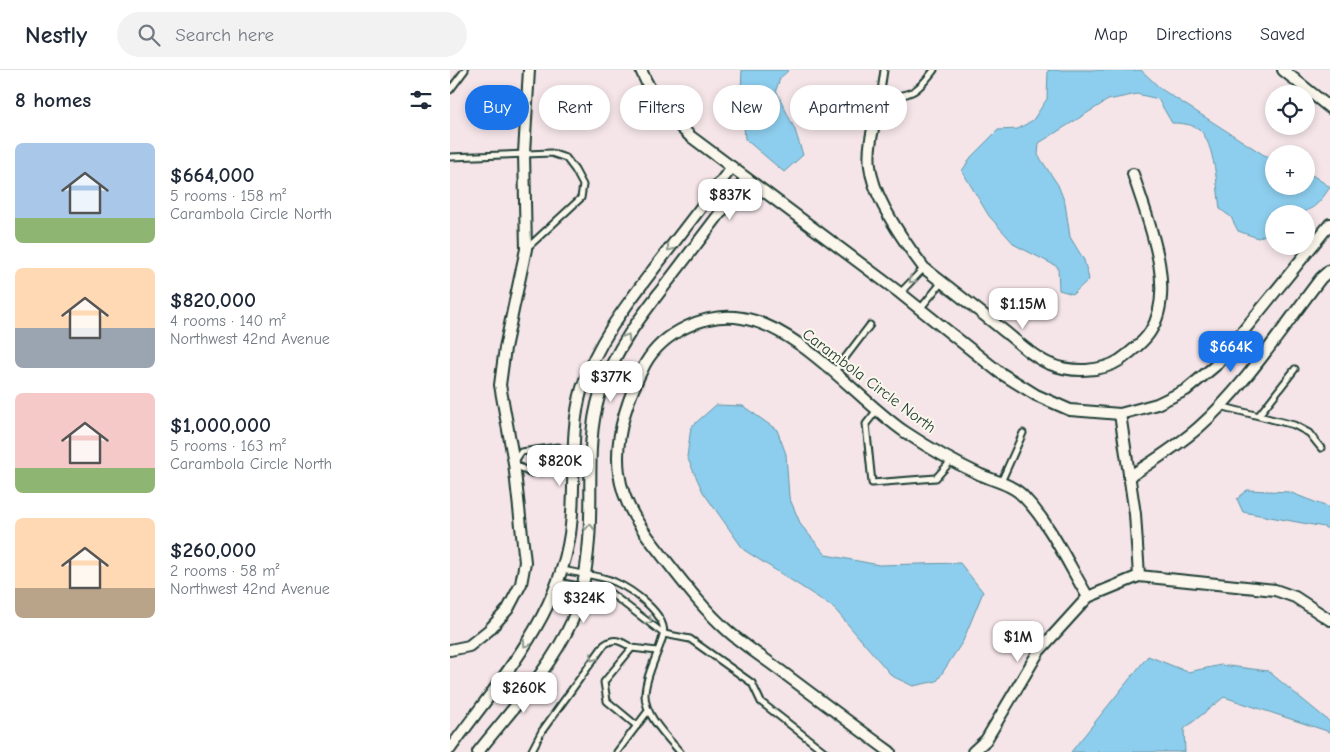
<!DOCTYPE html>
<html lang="en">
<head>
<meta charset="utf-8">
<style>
  body { margin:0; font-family:"Comic Neue",sans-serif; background:#f2f2f3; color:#1f2937; height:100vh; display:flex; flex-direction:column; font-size:19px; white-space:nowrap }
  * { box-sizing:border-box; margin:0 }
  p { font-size:16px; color:#747a83 }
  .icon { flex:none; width:28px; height:28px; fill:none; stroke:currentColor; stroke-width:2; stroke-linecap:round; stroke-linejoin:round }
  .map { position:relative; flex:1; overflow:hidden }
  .drawer { display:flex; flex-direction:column; background:#fff; width:450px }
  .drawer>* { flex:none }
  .top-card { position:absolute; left:15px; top:15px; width:475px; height:45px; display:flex; gap:10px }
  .tools { position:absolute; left:815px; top:15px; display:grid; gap:10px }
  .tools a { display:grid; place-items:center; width:50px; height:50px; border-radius:50%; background:#fff; box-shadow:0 2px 8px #0003; font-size:25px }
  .price { position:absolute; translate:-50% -42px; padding:0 11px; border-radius:10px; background:#fff; color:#222; font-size:16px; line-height:32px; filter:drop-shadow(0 1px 2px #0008) }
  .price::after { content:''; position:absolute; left:50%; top:30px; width:15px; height:11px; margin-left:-8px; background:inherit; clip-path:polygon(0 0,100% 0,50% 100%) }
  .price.on { background:#1a73e8; color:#fff }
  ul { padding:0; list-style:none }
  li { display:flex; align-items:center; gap:15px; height:125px; padding:0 15px }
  li span { display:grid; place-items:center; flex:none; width:140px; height:100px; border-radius:8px; color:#555 }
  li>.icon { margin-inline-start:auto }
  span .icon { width:60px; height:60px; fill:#fffc; stroke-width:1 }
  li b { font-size:21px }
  h2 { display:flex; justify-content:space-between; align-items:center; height:60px; padding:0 15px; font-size:21px }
  .pill { padding:0 18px; border-radius:22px; background:#fff; box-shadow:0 2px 8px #0003; font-size:18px; line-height:45px }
  .pill.on { background:#1a73e8; color:#fff }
  header { display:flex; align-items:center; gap:30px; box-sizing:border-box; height:70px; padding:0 25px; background:#fff; border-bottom:1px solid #e0e1e3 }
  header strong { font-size:24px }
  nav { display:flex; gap:28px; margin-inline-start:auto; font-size:18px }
  .search { width:350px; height:45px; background:#f2f2f3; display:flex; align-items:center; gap:12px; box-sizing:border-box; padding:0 18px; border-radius:28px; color:#747a83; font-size:19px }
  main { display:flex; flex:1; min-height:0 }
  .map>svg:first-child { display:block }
</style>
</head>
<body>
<header>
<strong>Nestly</strong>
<div class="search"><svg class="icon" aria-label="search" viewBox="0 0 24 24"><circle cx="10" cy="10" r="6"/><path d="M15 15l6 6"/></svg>Search here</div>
<nav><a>Map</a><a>Directions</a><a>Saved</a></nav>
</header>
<main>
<section class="drawer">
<h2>8 homes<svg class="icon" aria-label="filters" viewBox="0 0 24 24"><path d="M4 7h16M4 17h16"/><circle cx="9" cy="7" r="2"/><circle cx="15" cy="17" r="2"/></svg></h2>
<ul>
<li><span style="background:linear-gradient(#a9c7e8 75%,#8fb573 0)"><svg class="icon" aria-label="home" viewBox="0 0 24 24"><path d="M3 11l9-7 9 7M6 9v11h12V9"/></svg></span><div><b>$664,000</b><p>5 rooms · 158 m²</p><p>Carambola Circle North</p></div></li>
<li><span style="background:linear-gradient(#ffd9b3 60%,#9aa5b1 0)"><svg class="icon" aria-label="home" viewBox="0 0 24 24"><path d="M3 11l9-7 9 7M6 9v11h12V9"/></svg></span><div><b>$820,000</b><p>4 rooms · 140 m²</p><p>Northwest 42nd Avenue</p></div></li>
<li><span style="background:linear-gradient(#f6c9c9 75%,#8fb573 0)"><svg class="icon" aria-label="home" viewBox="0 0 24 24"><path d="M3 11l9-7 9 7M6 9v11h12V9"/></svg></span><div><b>$1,000,000</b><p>5 rooms · 163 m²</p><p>Carambola Circle North</p></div></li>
<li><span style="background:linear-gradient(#ffd9b3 70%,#b9a48a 0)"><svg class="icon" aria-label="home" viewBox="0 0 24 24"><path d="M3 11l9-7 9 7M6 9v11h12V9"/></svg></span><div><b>$260,000</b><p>2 rooms · 58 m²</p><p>Northwest 42nd Avenue</p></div></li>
</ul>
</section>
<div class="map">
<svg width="880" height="682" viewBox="0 0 880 682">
  <rect width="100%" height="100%" fill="#f5e5e9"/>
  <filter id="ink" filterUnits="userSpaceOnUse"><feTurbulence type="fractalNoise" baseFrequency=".02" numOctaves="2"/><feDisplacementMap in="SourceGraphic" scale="10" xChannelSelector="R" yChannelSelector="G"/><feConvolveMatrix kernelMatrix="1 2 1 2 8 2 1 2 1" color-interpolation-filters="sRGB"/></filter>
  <g filter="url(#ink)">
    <g fill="#8dceee" stroke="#6194a4">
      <polygon points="292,0 339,0 330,8 326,20 345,60 353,85 334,102 295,69 291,22"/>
      <path d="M 598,0 L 691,0 L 711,19 L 814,85 L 824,88 L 824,116 L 856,116 L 856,101 L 880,117 C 863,144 854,144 824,144 L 824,161 L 808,168 L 788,161 L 781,147 L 770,139 C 767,118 765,73 749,59 C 742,54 730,53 722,53 L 708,29 L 687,24 L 658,30 L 589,73 L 588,85 L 608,115 L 615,133 L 620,167 L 634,190 L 639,209 L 623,224 L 609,220 L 608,197 L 565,175 L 539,146 L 512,101 L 521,87 L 548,60 L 568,59 L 583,50 L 597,29 Z"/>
      <polygon points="266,335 293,336 327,360 336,384 339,427 351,455 376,485 429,495 510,493 533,522 513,571 487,611 463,616 442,606 383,537 294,480 253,422 237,387 241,357"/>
      <polygon points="797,420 839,422 880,438 880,460 874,457 793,442 787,429"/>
      <polygon points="698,586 738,602 771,595 818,601 880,652 880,662 774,627 734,659 735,682 621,682"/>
    </g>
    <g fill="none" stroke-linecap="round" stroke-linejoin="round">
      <g stroke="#1f3d34" stroke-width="9">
        <g id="service">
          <path d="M 434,0 L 430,28 C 461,25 465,25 484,0"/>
          <polyline points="0,20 15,0"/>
          <polyline points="0,87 101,83 116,88 125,100 133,115 131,128 76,179"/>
          <polyline points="450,223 474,198"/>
          <polyline points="470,239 492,212"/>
          <polyline points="385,301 420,255"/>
          <polyline points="770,336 844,355 859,363 871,378"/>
          <polyline points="427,340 416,354 422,413 486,408 502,390"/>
          <polyline points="809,345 845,299"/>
          <polyline points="122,387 112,400 79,403 64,393 71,382 108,377 122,387 139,387"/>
          <polyline points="551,412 573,363"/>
          <path d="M 113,500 C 129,504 150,505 165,512 C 181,519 219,545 213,566 C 208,585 196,604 195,624 C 194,645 218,668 230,682"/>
          <polyline points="108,512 159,522 214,564 240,569 302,613 311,632 375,682"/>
          <polyline points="187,656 157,631 154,612 182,578 207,581"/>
          <path d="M 81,682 L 92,661 L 154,575 C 165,567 171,571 182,578"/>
          <polyline points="167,682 198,641"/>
        </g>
      </g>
      <g stroke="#1f3d34" stroke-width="14">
        <g id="minor">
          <path d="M 191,0 C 203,29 217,45 240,66 L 450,223 L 549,302 L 586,325 L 620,340 L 670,344 L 707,334 L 736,320 L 765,296 L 880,154"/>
          <polyline points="833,0 880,38"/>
          <path d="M 430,28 C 426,49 417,74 420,96 C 423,128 455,173 474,198 C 501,219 528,240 554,261 C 568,272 584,288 600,294 C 621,303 652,302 670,290 C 681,282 693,273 700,262 C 728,219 697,148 683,104"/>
          <path d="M 679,407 C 703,391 726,377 748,358 C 793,319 834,256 871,208 L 880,200"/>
          <polyline points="689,506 825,520 845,527 880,550"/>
          <polyline points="0,580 19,576 39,560 58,539 71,514 75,492 64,393 50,315 55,278 76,179 74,83 79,0"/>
          <path d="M 0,679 C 48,612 108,548 120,464 C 127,415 118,366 132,318 C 147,272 177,234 206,196 C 231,163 257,130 282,97"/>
          <path d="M 28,682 C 61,640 100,600 122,551 C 133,527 137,495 139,470 C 143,420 135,372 150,323 C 165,278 194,242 223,205 C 247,173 272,141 296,109"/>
          <path d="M 440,682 C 403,655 367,628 331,601 C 314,588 295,576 279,562 C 253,539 232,511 211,484 C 192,460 173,435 169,403 C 164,366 178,327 195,294 C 213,262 256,242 292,248 C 350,257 408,330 455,362 C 479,378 505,393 531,405 C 545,411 563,415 574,427 C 601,455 618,494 638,527"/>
          <polyline points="523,682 536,670 589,581 638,527 689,506 685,444 670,344"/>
        </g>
      </g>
      <use href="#service" stroke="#fbf7ec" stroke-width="5"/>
      <use href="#minor" stroke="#fbf7ec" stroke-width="10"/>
    </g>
    <defs><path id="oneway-chevron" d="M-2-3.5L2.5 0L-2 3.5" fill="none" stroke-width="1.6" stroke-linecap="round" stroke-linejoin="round" transform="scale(1.25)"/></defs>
    <g stroke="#8d9a90">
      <use href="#oneway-chevron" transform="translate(220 178) rotate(127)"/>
      <use href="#oneway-chevron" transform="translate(462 210) rotate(134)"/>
      <use href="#oneway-chevron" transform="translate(177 267) rotate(-58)"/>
      <use href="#oneway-chevron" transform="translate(140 457) rotate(-89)"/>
      <use href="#oneway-chevron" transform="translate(199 551) rotate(39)"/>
      <use href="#oneway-chevron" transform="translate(76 574) rotate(124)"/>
      <use href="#oneway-chevron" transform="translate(143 588) rotate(128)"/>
    </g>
  </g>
  <g text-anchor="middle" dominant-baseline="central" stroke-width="4" stroke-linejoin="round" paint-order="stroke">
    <g font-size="16" fill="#1f3d34" stroke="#fbf7ec">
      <text transform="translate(419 311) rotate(37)">Carambola Circle North</text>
    </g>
  </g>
</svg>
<div class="tools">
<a><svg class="icon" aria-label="locate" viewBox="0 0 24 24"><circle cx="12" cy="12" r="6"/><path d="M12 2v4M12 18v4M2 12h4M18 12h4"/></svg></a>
<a>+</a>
<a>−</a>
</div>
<b class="price" style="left:280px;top:151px">$837K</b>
<b class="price" style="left:573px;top:260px">$1.15M</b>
<b class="price on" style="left:781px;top:303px">$664K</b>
<b class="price" style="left:161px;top:333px">$377K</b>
<b class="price" style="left:110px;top:417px">$820K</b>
<b class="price" style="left:134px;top:554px">$324K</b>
<b class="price" style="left:568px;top:593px">$1M</b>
<b class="price" style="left:74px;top:644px">$260K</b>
<div class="top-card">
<a class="pill on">Buy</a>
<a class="pill">Rent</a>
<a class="pill">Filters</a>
<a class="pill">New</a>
<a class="pill">Apartment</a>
</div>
</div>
</main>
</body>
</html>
